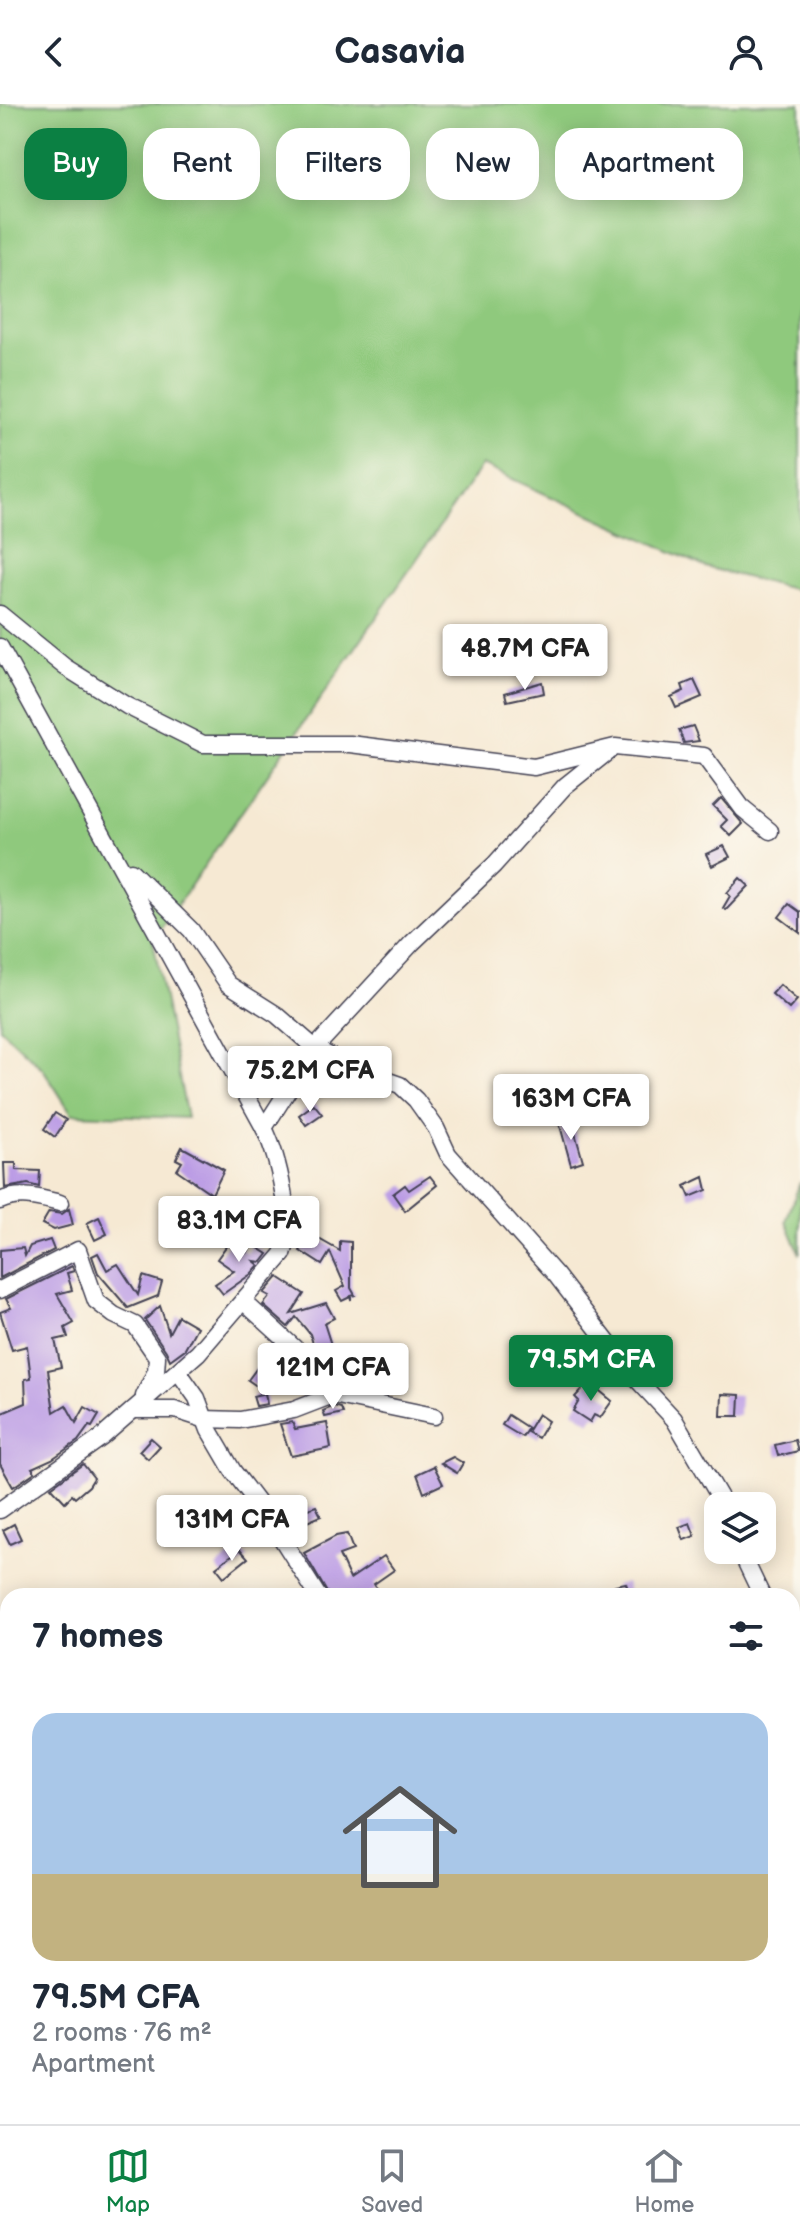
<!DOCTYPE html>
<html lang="en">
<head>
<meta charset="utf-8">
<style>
  body { margin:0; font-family:"Balsamiq Sans",sans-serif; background:#f2f2f3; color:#1f2937; height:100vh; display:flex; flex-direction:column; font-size:30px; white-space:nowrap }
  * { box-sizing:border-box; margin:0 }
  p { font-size:26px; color:#747a83 }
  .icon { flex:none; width:44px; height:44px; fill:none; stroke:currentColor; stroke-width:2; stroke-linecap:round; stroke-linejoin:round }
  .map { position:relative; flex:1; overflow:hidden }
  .drawer { position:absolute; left:0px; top:1484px; width:800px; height:536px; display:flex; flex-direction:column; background:#fff; border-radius:24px 24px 0 0; box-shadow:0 4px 20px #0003 }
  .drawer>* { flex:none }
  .guide { position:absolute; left:24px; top:24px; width:752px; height:72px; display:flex; gap:16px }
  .fabs { position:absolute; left:704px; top:1388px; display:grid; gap:16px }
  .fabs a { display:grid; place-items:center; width:72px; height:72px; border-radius:16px; background:#fff; box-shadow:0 4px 20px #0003; font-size:40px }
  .price { position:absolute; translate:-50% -68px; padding:0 18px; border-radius:8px; background:#fff; color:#222; font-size:26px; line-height:52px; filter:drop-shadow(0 2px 4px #0008) }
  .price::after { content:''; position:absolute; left:50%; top:48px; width:24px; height:18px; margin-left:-12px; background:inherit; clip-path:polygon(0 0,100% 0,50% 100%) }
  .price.on { background:#0b8043; color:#fff }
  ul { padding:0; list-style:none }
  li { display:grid; align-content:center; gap:16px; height:424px; padding:0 32px }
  li span { display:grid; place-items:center; height:248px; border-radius:24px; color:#555 }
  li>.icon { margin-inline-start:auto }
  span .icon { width:144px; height:144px; fill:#fffc; stroke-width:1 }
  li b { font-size:34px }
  h2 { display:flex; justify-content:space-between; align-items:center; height:96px; padding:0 32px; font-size:34px }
  .chip { padding:0 28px; border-radius:24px; background:#fff; box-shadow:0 4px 20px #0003; font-size:28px; line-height:72px }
  .chip.on { background:#0b8043; color:#fff }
  header { display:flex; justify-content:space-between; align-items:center; height:104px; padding:0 32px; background:#fff; font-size:36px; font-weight:800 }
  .tabs { display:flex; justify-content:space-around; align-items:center; height:112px; border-top:2px solid #e0e1e3; background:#fff; font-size:22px; color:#747a83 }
  .tabs a { display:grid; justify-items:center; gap:4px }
  .tabs .on { color:#0b8043 }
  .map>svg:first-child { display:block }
</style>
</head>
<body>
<header><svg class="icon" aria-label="back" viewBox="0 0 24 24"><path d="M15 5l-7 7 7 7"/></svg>Casavia<svg class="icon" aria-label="person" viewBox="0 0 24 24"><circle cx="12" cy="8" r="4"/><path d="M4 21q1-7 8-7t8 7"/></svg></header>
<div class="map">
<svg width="800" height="2020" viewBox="0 0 800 2020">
  <rect width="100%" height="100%" fill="#fbf7ec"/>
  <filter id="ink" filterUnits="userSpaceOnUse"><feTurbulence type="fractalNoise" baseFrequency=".0125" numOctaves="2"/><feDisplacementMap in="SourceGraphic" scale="16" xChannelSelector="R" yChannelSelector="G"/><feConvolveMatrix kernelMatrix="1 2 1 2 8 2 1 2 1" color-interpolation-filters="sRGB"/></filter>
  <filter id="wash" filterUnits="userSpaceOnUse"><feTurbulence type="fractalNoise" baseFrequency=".006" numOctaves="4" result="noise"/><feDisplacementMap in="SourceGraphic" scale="32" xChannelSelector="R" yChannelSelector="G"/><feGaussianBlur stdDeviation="1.8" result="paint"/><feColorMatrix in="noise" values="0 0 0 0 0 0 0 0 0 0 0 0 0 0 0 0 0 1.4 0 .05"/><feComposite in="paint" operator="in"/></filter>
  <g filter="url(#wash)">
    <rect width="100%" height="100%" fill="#f6e9d3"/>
    <g fill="#8fc97d" stroke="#58765c" stroke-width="2">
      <polygon points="0,0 800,0 800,487 705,463 482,361 153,836 187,1014 72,1010 43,965 0,924"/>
      <polygon points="800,1078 800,1150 786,1117"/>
      <polygon points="0,1729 8,1730 8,2012 196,2012 199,2020 0,2020"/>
      <polygon points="792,1894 800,1896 800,2020 675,2020 678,2012 792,2012"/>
    </g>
    <g id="blocks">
      <g fill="#bb9ce5">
        <polygon points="694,576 702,593 676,604 671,593 684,587 682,581"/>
        <polygon points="542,578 544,589 507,597 505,589"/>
        <polygon points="693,622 699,637 684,639 679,626"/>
        <polygon points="721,694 743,720 731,732 721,722 727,716 713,702"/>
        <polygon points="724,742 730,753 712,762 706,750"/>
        <polygon points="740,774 749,782 726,806 723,804 730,792 727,789"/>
        <polygon points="789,800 800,808 800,829 779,813"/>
        <polygon points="780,881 797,896 789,905 772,890"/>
        <polygon points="314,1000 322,1010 306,1021 299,1011"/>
        <polygon points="55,1009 66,1016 55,1033 44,1025"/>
        <polygon points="571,1015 583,1057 571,1061 559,1018"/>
        <polygon points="182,1043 224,1066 212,1090 177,1066 182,1058 176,1055"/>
        <polygon points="4,1059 16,1059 16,1066 40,1067 39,1083 28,1080 5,1084"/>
        <polygon points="430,1072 437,1081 405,1107 393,1090 405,1081 409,1086"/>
        <polygon points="704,1073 707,1086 690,1093 685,1082"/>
        <polygon points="211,1096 223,1104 215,1116 231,1127 224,1137 196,1118"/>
        <polygon points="69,1105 73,1121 54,1126 42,1120 49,1108 62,1110"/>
        <polygon points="99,1113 107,1130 95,1136 87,1119"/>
        <polygon points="310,1130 340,1147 340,1137 351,1138 351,1184 355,1191 351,1192 351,1196 350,1193 342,1197 336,1187 345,1182 330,1148 322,1161 300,1147"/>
        <polygon points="50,1136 54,1146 0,1174 0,1146 23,1144 25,1152 30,1142"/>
        <polygon points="230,1137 247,1149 252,1140 268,1150 262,1158 254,1157 259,1161 251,1170 223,1190 215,1180 234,1167 217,1155"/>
        <polygon points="98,1149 107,1166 118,1160 138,1191 143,1172 162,1178 158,1192 128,1204 98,1169 92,1152"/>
        <polygon points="72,1162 74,1167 67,1169 72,1186 57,1190 74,1219 65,1224 68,1233 55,1236 61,1263 48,1266 54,1308 66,1301 76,1319 85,1303 99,1311 92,1323 89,1322 78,1337 52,1355 32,1364 35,1368 13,1383 0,1360 0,1310 26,1299 25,1275 31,1274 27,1242 12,1246 0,1208 11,1204 6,1195"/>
        <polygon points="278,1173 304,1190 291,1210 326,1199 334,1214 324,1219 332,1244 316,1249 310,1230 296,1213 288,1223 263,1201 270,1192 264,1189"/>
        <polygon points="160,1202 169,1229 178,1212 197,1223 185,1245 170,1256 166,1247 145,1216"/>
        <polygon points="274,1241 284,1250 258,1283 248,1276"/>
        <polygon points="589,1278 612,1297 600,1314 594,1311 590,1318 573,1307 579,1297 575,1293"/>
        <polygon points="265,1289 267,1300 256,1302 253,1292"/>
        <polygon points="722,1290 740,1291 739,1312 721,1312"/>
        <polygon points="334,1302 341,1304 343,1309 325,1313 323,1307"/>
        <polygon points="538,1310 548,1317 538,1334 527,1328"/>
        <polygon points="508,1311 528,1324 522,1333 502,1321"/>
        <polygon points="292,1318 295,1325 327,1319 331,1344 291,1352 280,1320"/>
        <polygon points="151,1334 160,1342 148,1355 139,1347"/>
        <polygon points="795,1336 798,1347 778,1352 775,1341"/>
        <polygon points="453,1353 463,1359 457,1369 441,1359"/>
        <polygon points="83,1360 94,1374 89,1382 75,1394 72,1391 65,1398 51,1383"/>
        <polygon points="434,1362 443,1380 424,1389 417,1370"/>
        <polygon points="316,1402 321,1412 307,1418 302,1407"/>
        <polygon points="690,1419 695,1432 684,1436 679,1423"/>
        <polygon points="14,1420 21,1435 10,1440 3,1426"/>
        <polygon points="347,1430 353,1446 339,1451 350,1475 384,1452 394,1466 374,1480 377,1485 367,1492 329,1492 304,1449 336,1432"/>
        <polygon points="240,1445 248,1454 224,1473 216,1463"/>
        <polygon points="626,1479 630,1492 618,1492 615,1481"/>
      </g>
    </g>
  </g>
  <g filter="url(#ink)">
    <use href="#blocks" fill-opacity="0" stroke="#424052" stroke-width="2"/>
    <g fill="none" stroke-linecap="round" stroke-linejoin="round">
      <g stroke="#424052" stroke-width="19">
        <g id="minor">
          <polyline points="0,510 65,563 127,602 203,640 350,640 534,663 615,643 704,652 743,705 770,727"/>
          <path d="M 0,543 L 264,1024 C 278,1052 294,1120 283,1150 L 198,1249 L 101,1334 L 0,1406"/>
          <polyline points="131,767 191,826 228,880 277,911 315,944 354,965 400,981 416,996 436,1024 448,1050 556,1171 632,1270 674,1315 725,1402"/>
          <polyline points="264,1024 315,944 412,839 494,761 565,682 610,646"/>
          <path d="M 0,1097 C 21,1088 39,1094 60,1099"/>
          <polyline points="0,1186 78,1146 96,1197 114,1211 135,1221 157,1253 156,1267 144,1292"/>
          <polyline points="243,1197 324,1271 355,1292"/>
          <polyline points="178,1267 197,1294 209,1326 233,1367 268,1413 318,1492"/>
          <polyline points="133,1306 175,1306 203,1315 240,1316 294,1306 333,1291 434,1312"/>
          <polyline points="740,1446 762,1492"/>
          <polyline points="792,1545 800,1559"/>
          <polyline points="0,1553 8,1551"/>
          <polyline points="0,1647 8,1653"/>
          <polyline points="242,2012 245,2020"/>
          <polyline points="444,2012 444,2020"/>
        </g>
      </g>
      <use href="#minor" stroke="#fff" stroke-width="16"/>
    </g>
  </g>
</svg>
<div class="fabs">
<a><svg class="icon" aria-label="layers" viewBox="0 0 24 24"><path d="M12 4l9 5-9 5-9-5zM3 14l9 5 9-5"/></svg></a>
</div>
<b class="price" style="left:525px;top:588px">48.7M CFA</b>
<b class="price" style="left:310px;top:1010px">75.2M CFA</b>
<b class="price" style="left:571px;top:1038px">163M CFA</b>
<b class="price" style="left:239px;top:1160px">83.1M CFA</b>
<b class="price on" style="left:591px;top:1299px">79.5M CFA</b>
<b class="price" style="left:333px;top:1307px">121M CFA</b>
<b class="price" style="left:232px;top:1459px">131M CFA</b>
<div class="guide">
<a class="chip on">Buy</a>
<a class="chip">Rent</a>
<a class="chip">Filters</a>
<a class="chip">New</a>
<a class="chip">Apartment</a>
</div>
<section class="drawer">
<h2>7 homes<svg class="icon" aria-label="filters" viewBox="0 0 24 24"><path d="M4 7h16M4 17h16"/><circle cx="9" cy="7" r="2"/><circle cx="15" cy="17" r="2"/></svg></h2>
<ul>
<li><span style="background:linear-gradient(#a9c7e8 65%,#c2b280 0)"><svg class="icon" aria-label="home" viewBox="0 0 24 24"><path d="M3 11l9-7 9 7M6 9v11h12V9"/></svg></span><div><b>79.5M CFA</b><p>2 rooms · 76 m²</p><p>Apartment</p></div></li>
</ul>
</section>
</div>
<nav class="tabs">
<a class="on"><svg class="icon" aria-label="map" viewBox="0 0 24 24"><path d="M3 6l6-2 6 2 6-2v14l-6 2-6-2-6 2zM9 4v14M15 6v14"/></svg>Map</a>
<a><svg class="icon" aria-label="saved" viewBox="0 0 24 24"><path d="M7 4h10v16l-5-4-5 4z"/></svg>Saved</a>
<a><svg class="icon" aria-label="home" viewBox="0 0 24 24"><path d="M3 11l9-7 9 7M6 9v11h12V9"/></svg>Home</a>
</nav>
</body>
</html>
